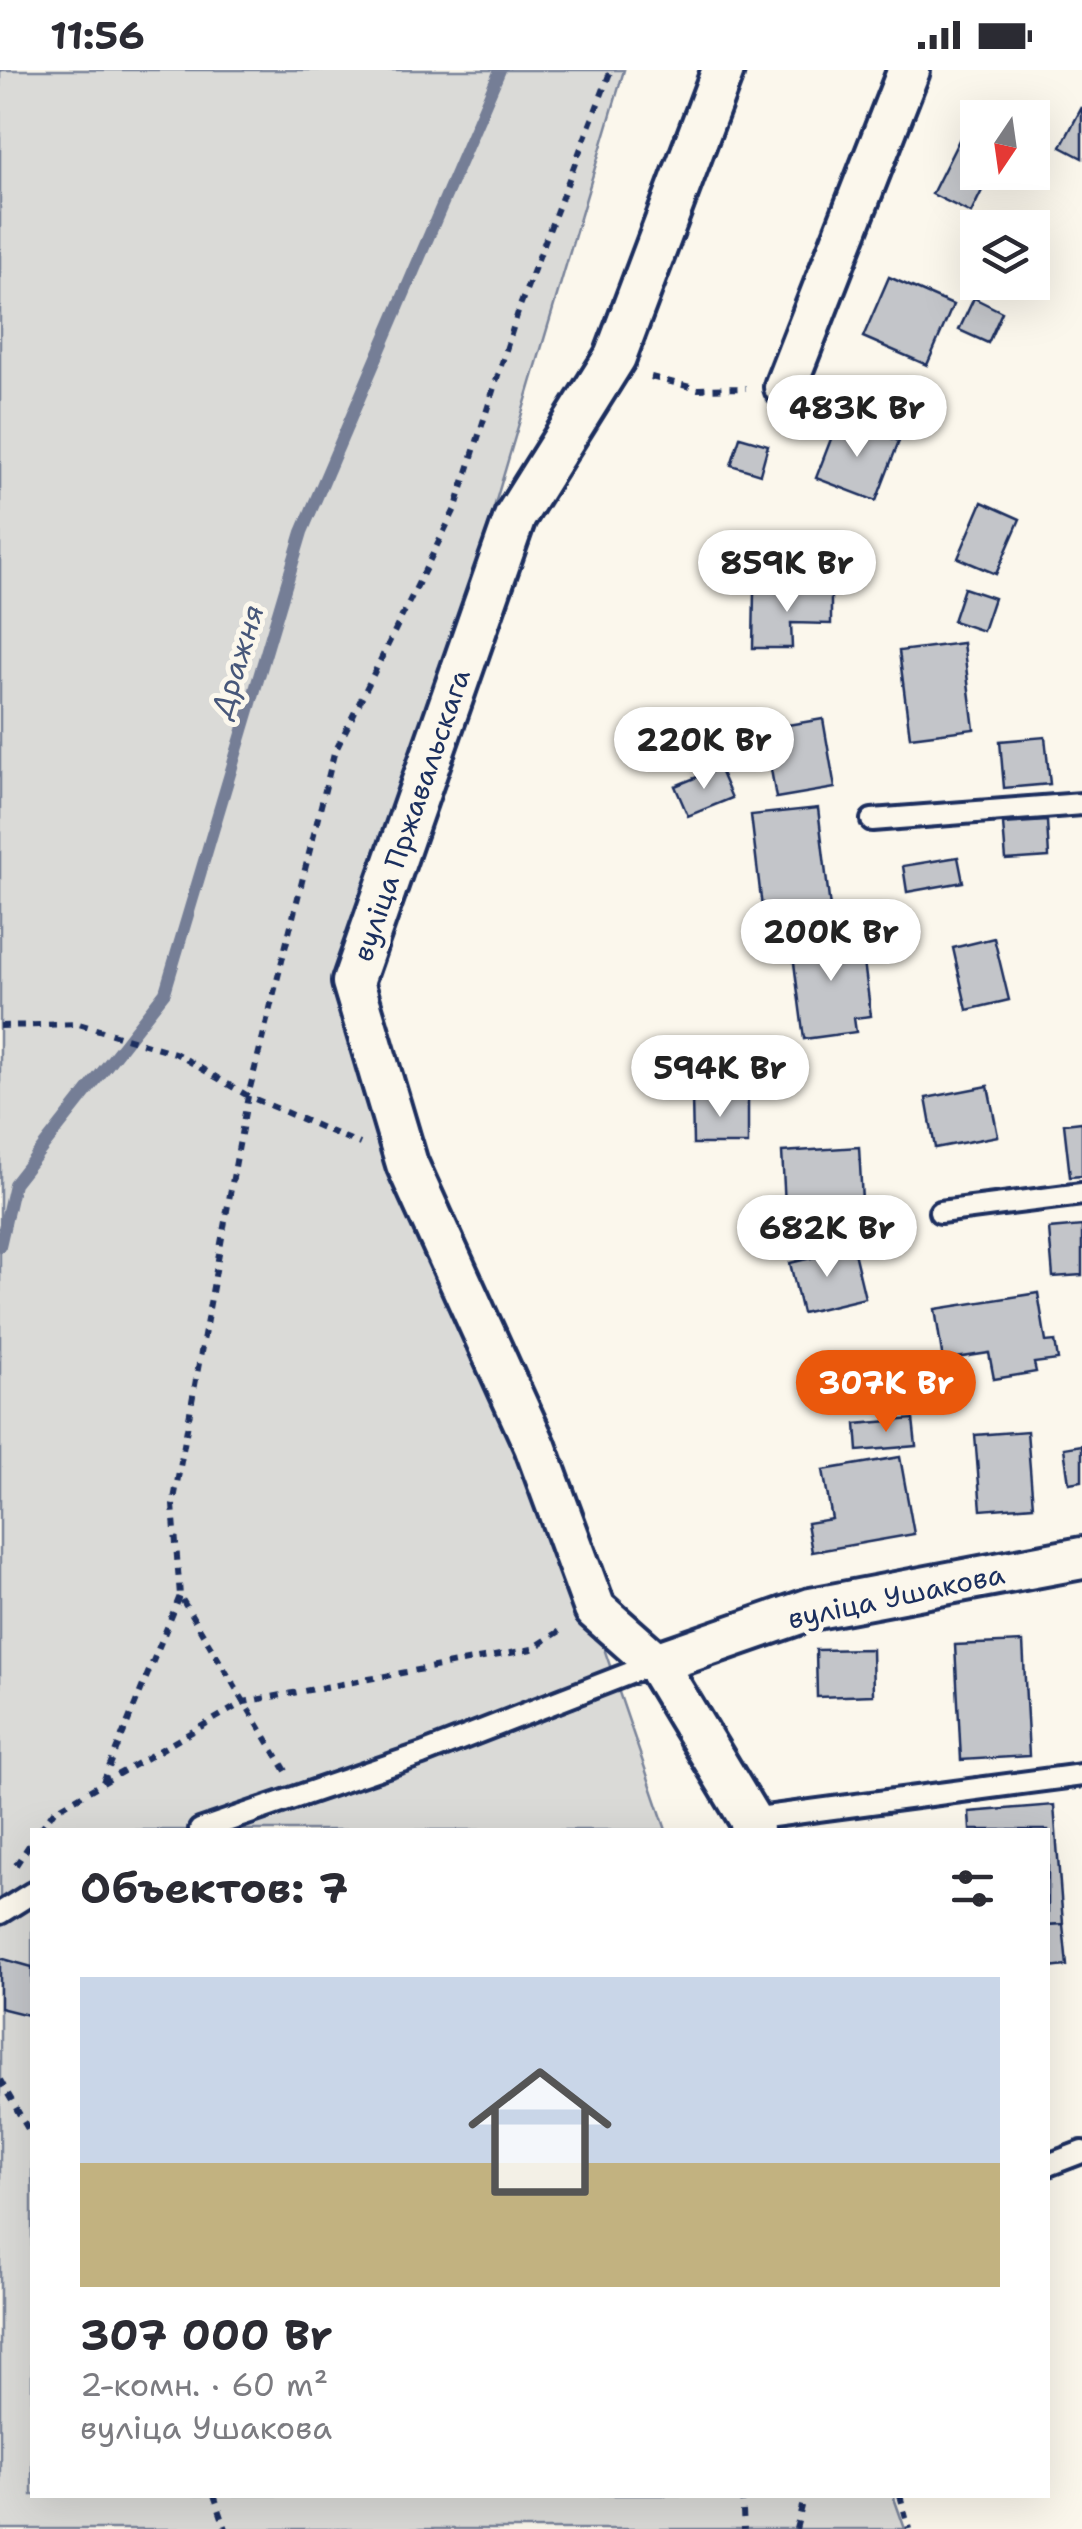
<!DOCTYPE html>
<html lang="ru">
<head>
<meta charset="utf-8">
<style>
  body { margin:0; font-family:"Shantell Sans",sans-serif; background:#f7f7f7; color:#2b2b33; height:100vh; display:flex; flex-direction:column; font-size:38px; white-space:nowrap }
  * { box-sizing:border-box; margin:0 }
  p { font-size:32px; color:#7c7c81 }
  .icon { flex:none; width:55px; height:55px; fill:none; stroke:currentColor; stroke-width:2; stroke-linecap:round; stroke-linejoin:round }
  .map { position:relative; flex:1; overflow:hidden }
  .panel { position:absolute; left:30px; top:1758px; width:1020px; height:670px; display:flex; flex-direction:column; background:#fff; border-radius:0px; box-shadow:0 10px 40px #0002 }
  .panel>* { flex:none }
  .needle { width:65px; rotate:193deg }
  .controls { position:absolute; left:960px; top:30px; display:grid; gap:20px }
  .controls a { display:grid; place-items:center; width:90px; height:90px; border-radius:0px; background:#fff; box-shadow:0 10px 40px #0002; font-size:50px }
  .price { position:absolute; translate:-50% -85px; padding:0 22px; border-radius:35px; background:#fff; color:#222; font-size:32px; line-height:65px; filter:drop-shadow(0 2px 5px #0008) }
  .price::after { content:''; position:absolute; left:50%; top:60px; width:30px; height:22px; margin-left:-15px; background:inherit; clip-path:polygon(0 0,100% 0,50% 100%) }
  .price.active { background:#ea580c; color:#fff }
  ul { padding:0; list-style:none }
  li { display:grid; align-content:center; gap:20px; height:530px; padding:0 50px }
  li span { display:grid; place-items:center; height:310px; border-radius:0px; color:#555 }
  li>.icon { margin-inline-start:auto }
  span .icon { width:180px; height:180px; fill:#fffc; stroke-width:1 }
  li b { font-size:42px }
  h2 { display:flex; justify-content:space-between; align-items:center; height:120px; padding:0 50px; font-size:42px }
  .status { display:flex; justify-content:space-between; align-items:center; height:70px; padding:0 50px; background:#fff; direction:ltr }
  .status svg { height:28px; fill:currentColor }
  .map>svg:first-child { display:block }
</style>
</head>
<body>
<div class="status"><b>11:56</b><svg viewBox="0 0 49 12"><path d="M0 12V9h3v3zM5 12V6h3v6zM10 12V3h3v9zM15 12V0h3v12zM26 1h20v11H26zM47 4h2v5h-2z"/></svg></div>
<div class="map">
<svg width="1082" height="2459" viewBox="0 0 1082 2459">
  <rect width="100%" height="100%" fill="#fbf7ec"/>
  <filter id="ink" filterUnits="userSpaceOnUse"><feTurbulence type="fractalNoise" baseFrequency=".01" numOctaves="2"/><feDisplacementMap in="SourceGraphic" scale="20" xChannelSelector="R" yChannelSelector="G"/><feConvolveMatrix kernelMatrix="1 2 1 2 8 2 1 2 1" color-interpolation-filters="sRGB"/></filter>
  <g filter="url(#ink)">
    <polygon fill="#dadad7" stroke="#7a849a" stroke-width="2.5" points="0,0 624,0 353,912 535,1376 666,1760 32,1760 32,2425 893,2425 905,2459 0,2459"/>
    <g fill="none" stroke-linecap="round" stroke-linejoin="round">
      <polyline stroke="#747e96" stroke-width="12" points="0,1176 14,1114 165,922 302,462 500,0"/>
    </g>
    <g fill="#c3c5c9" stroke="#1b2f5e" stroke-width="2.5">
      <polygon points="1082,37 1082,88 1061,77"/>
      <polygon points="972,44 979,48 978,102 991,102 971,143 932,124"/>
      <polygon points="889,207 953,235 927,295 863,267"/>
      <polygon points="974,228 1002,242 988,273 959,260"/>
      <polygon points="839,348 899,371 876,431 816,408"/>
      <polygon points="740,367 768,375 760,404 731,395"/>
      <polygon points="982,432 1020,449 996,504 958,488"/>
      <polygon points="964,518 994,528 983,561 953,551"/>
      <polygon points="754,520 831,521 831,554 791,553 792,578 753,578"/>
      <polygon points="963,573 974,659 910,667 899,581"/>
      <polygon points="823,649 835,718 776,728 764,659"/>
      <polygon points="1045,667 1050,714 1004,718 1000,671"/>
      <polygon points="719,698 732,728 688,746 675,716"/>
      <polygon points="818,738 830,838 763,846 751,745"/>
      <polygon points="1047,751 1049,787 1006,790 1003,754"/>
      <polygon points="958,787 963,812 907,822 903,796"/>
      <polygon points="860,861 871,946 854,948 856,962 804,969 791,870"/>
      <polygon points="994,868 1009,930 967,940 953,878"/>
      <polygon points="988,1016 998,1066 935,1078 926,1028"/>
      <polygon points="748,1025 748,1074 693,1074 692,1026"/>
      <polygon points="1082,1052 1082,1106 1070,1107 1064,1054"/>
      <polygon points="859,1077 862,1131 785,1135 782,1082"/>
      <polygon points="1082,1156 1082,1205 1053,1207 1049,1159"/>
      <polygon points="853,1178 865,1228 802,1243 790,1193"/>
      <polygon points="1038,1223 1046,1272 1055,1271 1058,1290 1034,1293 1036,1302 994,1309 989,1283 943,1290 935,1239"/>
      <polygon points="913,1349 916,1376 858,1381 856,1354"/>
      <polygon points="1027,1361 1033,1436 981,1440 975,1365"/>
      <polygon points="1082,1375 1082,1411 1069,1413 1064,1378"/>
      <polygon points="900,1387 914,1464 812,1482 807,1453 832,1449 823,1400"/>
      <polygon points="1023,1572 1029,1686 961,1690 955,1575"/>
      <polygon points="872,1579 873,1625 817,1627 816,1580"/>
      <polygon points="1054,1735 1063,1854 1048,1855 1048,1760 970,1760 969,1742"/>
      <polygon points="1063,1854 1067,1896 1048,1898 1048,1855"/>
      <polygon points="0,1888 32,1897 32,1946 0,1938"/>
    </g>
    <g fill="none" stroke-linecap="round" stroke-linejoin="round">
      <g stroke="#1b2f5e" stroke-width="28">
        <g id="lane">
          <polyline points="872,750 1082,734"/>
          <polyline points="940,1142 1082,1124"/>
          <polyline points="750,1749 1082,1705"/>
          <polyline points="200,1760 422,1684 656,1593"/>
          <polyline points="0,1843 32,1823"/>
          <polyline points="1048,2095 1082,2082"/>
        </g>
      </g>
      <g stroke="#1b2f5e" stroke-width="48">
        <g id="street">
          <polyline points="723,0 615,287 515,447 353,912 407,1094 535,1376 595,1539 656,1593 750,1749 752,1760"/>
          <polyline points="785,317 909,0"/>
          <polyline points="656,1593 811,1539 1082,1488"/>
        </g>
      </g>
      <g stroke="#1b2f5e" stroke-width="6" stroke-dasharray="8 8" stroke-linecap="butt">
        <polyline points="651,307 698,319 746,318"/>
        <polyline points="0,956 79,954 175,983 248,1026 360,1074"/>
        <polyline points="286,1701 180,1526 173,1435 248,1026 334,684 456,437 520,236 611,0"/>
        <polyline points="103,1712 180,1526"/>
        <polyline points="40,1760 54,1741 244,1632 532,1579 560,1561"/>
        <polyline points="16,1795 32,1771"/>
        <polyline points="0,2010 32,2066"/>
        <polyline points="214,2425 226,2459"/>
        <polyline points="742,2425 744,2459"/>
        <polyline points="900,2425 909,2459"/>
        <polyline points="796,2459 805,2425"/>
      </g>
      <use href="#lane" stroke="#fbf7ec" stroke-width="20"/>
      <use href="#street" stroke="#fbf7ec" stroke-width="40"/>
    </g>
  </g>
  <g text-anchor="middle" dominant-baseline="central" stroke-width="10" stroke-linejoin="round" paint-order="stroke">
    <g font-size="28" fill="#1b2f5e" stroke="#fbf7ec">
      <text transform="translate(411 745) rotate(-71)">вуліца Пржавальскага</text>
      <text transform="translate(896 1526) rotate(-12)">вуліца Ушакова</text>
    </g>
    <g font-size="30" font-style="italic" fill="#47577a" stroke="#fbf7ec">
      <text transform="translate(237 591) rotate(-73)">Дражня</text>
    </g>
  </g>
</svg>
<div class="controls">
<a><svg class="needle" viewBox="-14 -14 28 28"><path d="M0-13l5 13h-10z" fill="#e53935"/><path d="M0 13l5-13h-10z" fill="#7c7c81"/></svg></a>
<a><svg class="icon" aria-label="layers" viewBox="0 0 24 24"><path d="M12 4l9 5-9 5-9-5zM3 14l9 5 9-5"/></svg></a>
</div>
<b class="price" style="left:857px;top:390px">483K Br</b>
<b class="price" style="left:787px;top:545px">859K Br</b>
<b class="price" style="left:704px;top:722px">220K Br</b>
<b class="price" style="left:831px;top:914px">200K Br</b>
<b class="price" style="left:720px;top:1050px">594K Br</b>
<b class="price" style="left:827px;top:1210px">682K Br</b>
<b class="price active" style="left:886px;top:1365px">307K Br</b>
<section class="panel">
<h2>Объектов: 7<svg class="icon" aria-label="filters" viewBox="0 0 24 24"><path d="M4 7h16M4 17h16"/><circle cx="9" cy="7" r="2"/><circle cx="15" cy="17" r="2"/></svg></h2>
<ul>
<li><span style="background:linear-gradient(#c9d6e8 60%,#c2b280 0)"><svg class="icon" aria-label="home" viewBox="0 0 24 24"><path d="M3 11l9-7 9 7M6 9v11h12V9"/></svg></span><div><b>307 000 Br</b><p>2-комн. · 60 m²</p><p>вуліца Ушакова</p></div></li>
</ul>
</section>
</div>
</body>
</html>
